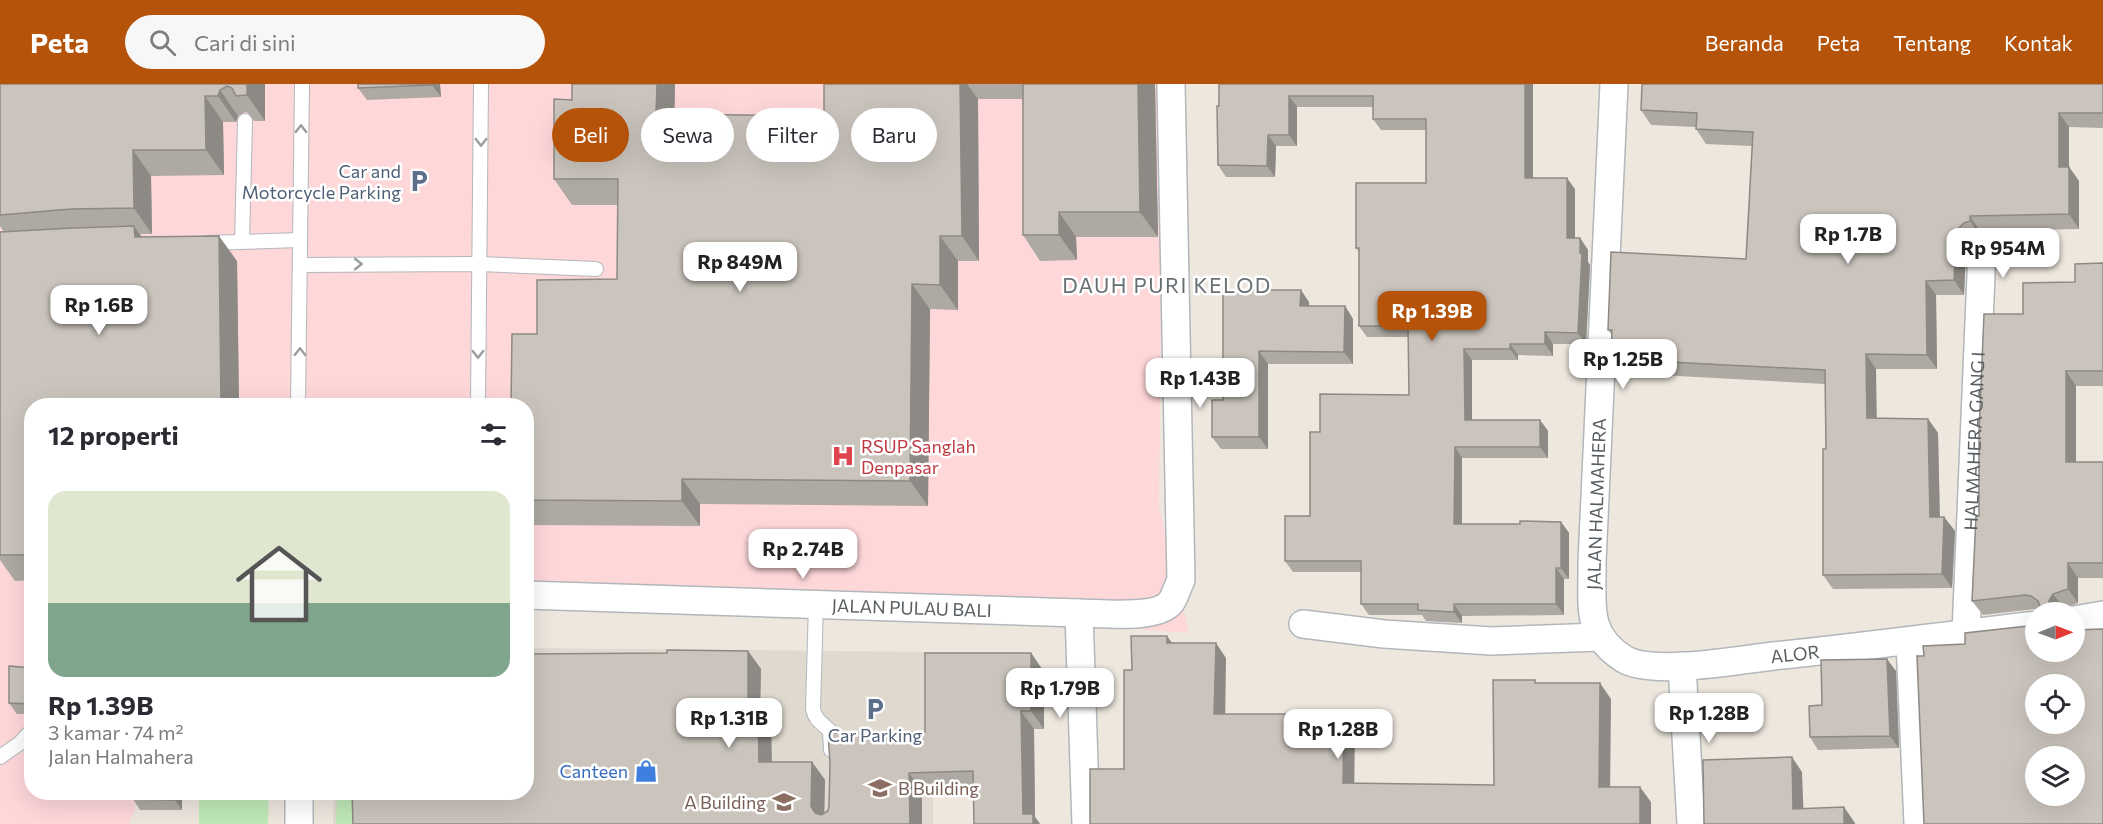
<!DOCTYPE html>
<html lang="id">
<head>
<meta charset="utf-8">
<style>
  body { margin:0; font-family:Commissioner,sans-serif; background:#f7f7f7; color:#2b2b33; height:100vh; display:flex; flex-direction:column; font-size:22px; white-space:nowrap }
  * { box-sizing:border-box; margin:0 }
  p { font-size:20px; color:#7c7c81 }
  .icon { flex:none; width:33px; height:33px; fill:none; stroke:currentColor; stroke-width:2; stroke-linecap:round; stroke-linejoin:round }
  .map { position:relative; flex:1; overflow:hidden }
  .details { position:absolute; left:24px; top:314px; width:510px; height:402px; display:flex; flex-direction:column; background:#fff; border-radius:24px; box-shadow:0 6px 24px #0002 }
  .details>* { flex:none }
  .top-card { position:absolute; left:552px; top:24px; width:570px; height:54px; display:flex; gap:12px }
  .needle { width:39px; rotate:89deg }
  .buttons { position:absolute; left:2025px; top:518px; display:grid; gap:12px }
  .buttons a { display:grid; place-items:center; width:60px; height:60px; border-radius:50%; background:#fff; box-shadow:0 6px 24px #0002; font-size:30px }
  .price { position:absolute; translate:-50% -51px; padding:0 14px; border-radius:12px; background:#fff; color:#222; font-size:20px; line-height:39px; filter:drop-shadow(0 2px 3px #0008) }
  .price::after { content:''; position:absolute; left:50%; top:36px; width:18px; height:14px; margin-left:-9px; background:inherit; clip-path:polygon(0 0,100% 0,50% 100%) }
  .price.selected { background:#b45309; color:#fff }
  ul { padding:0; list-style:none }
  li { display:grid; align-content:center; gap:12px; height:318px; padding:0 24px }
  li span { display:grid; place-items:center; height:186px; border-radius:18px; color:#555 }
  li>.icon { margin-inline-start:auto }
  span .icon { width:108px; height:108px; fill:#fffc; stroke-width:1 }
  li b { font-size:26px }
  h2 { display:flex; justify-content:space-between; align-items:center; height:72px; padding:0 24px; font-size:26px }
  .chip { padding:0 21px; border-radius:27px; background:#fff; box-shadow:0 6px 24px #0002; font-size:21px; line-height:54px }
  .chip.selected { background:#b45309; color:#fff }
  header { display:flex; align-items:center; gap:36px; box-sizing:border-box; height:84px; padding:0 30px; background:#b45309; color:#fff }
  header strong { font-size:28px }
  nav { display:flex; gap:33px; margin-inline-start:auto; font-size:21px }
  .search { width:420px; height:54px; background:#f7f7f7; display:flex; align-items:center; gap:15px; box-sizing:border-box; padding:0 21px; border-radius:33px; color:#7c7c81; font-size:22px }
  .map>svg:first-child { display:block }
</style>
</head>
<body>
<header>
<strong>Peta</strong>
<div class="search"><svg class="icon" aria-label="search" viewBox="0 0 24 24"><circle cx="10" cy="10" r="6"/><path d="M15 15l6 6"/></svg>Cari di sini</div>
<nav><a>Beranda</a><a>Peta</a><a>Tentang</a><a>Kontak</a></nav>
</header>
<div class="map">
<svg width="2103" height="740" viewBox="0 0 2103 740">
  <rect width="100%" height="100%" fill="#ede7de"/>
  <polygon fill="#dfd9cf" points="527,564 933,568 933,740 333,740 334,708 526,708"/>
  <polygon fill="#fed7d9" points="0,0 1163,0 1159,423 1189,549 933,530 527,523 526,321 32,321 32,708 135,708 135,726 129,740 0,740"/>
  <g fill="#bfe8b7">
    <polygon points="199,708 269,708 268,740 199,740"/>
    <polygon points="337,708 362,708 362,740 336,740"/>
  </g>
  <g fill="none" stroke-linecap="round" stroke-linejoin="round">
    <g stroke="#b2b7bb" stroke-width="16">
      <g id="service">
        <polyline points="242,158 245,37"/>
        <polyline points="206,159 300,156"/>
        <polyline points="300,181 479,180 596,185"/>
        <polyline points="298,321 302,0"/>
        <polyline points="478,321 481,0"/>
        <path d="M 816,519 L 813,625 C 815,636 822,639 830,647 L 831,666"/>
        <polyline points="0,673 20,659 32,646"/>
      </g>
    </g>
    <g stroke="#b2b7bb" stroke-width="30">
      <g id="minor">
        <path id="s1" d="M 1614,0 L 1592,478 C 1593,519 1584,550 1624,575 C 1652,592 1739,576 1773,572 C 1861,563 1948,551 2036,541"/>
        <path id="s2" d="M 526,511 L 1079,529 C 1101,529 1157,536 1171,518 C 1175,512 1178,502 1181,496 L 1171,0"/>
        <polyline points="1079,529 1086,740"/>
        <polyline points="2074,536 2103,531"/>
        <polyline points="1303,540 1384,550 1491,557 1600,553"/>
        <path id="s3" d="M 1966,549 L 1982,167"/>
        <polyline points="1910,558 1918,740"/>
        <polyline points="1682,582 1691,740"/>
        <polyline points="299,708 299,740"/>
      </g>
    </g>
    <use href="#service" stroke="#fff" stroke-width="14"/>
    <use href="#minor" stroke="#fff" stroke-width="27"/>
  </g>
  <g fill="#aea9a3">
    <polygon points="0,0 265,0 265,37 254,37 248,29 245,28 238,32 236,38 223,38 224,91 151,92 152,150 140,150 142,153 237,177 239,321 32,321 32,496 15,497 0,476 0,148 4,148 0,142"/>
    <polygon points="358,0 440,0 441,13 367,16 358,4"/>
    <polygon points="675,0 674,30 824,32 824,0 1155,0 1158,153 1076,153 1077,176 1040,177 1023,151 1023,15 978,15 979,177 958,177 958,226 930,225 928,422 700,420 700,442 528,441 526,439 526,321 537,250 617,195 617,121 572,121 554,95 572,16"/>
    <polygon points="1219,0 1533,0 1533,94 1575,105 1575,154 1580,154 1588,166 1588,178 1590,181 1586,260 1553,260 1553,272 1518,271 1518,276 1472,276 1472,336 1540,336 1548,347 1548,374 1462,374 1462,440 1520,440 1561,438 1569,449 1569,495 1564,495 1564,531 1462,532 1462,539 1426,537 1422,531 1369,531 1361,520 1361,488 1293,488 1285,477 1310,432 1320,348 1409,311 1409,253 1367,253 1359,242 1359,168 1356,164 1426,99 1426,46 1381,46 1373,35 1373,23 1297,23 1297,62 1276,62 1275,93 1226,93 1218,81"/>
    <polygon points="2103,0 2103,44 2069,43 2069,83 2079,97 2079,145 1980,147 1980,152 1974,153 1969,158 1966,166 1964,211 1936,211 1937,285 1876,285 1876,334 1928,335 1938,349 1940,433 1944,433 1955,447 1952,504 1833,505 1823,491 1826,365 1825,300 1622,289 1611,275 1612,251 1608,246 1746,175 1752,62 1706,60 1696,45 1696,43 1651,41 1641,26"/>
    <polygon points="2103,179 2103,302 2076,302 2076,378 2103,378 2103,494 2078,494 2078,519 2064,524 2061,528 2041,528 2041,526 2035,525 1983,531 1972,517 1979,432 2023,230 2075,198"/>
    <polygon points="1223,206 1309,218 1309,222 1345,222 1353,235 1353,280 1268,280 1268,365 1221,365 1212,353 1223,316"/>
    <polygon points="748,567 761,585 760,627 771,642 772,678 812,678 825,696 824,729 925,648 1031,569 1044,588 1044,645 1034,645 1035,733 1040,740 974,740 974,705 922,707 922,740 353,740 368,708 371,712 375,714 526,708 667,569"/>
    <polygon points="32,584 31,630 17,630 9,619"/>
    <polygon points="1896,587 1899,664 1818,666 1810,653 1822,621"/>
    <polygon points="32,640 32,684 27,677"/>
    <polygon points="133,708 182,708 182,726 140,726 133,715"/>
  </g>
  <g fill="#8d8984">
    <polygon points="247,0 265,0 265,37 247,11"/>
    <polygon points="432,0 440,0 441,13 432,1"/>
    <polygon points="657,0 675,0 674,55 656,30"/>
    <polygon points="960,0 967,0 978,15 979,177 962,152"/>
    <polygon points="1138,0 1155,0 1158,153 1140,128"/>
    <polygon points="1525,0 1533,0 1533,105 1525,94"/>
    <polygon points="220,6 238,32 236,38 218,12"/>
    <polygon points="205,12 223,38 224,91 206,66"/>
    <polygon points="1289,12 1297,23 1297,62 1289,51"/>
    <polygon points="2059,29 2069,43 2069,97 2059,83"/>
    <polygon points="1268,51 1276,62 1275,93 1267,82"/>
    <polygon points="133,66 151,92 152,150 134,124"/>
    <polygon points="2069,83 2079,97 2079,145 2069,130"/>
    <polygon points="1567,94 1575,105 1575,166 1567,154"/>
    <polygon points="1059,128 1076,153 1077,176 1059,151"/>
    <polygon points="1970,132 1980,147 1980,152 1970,137"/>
    <polygon points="134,142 152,168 135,153"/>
    <polygon points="1959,144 1969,158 1966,166 1964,211 1954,196 1956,151"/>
    <polygon points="219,152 237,177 239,321 221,321"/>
    <polygon points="940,152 958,177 958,226 940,201"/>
    <polygon points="1580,154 1588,166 1588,178 1590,181 1586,260 1578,249"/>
    <polygon points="1926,197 1936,211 1937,285 1927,271"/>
    <polygon points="912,200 930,225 928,422 910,397"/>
    <polygon points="1301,206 1309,218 1309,234 1300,222"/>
    <polygon points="1345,222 1353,235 1353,280 1344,268"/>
    <polygon points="1545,248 1553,260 1553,272 1545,260"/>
    <polygon points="1510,260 1518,271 1518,276 1510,265"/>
    <polygon points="1464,265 1472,276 1472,347 1465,336"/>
    <polygon points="1259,267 1268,280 1268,365 1259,353"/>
    <polygon points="1866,270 1876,285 1877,348 1867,334"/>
    <polygon points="2066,287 2076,302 2076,393 2066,378"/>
    <polygon points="1928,335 1938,349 1940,447 1930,433"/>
    <polygon points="1540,336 1548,347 1548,374 1540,363"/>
    <polygon points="1455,363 1462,374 1462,451 1454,440"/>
    <polygon points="682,395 700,420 700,442 682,417"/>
    <polygon points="1944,433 1955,447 1952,504 1942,490"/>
    <polygon points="1561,438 1569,449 1569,495 1561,484"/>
    <polygon points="2068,479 2078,494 2078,519 2068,505"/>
    <polygon points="1556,484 1564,495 1564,531 1556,520"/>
    <polygon points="2053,510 2064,524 2061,528 2050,528 2048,523 2049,517"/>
    <polygon points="1454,520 1462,532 1462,539 1454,528"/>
    <polygon points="1167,552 1178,567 1167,559"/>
    <polygon points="1216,559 1226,574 1225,645 1214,630"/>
    <polygon points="748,567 761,585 760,627 771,642 772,696 759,678 748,624"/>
    <polygon points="1031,569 1044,588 1044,645 1031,627"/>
    <polygon points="1887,575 1896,587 1899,664 1890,652"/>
    <polygon points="1600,599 1611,615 1610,718 1599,703"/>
    <polygon points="1021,627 1034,645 1035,733 1040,740 1030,740 1023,730"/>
    <polygon points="1344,633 1355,649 1354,714 1343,699"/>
    <polygon points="1792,673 1802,688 1804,740 1793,725"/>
    <polygon points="812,678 825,696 824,740 815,729 811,722"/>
    <polygon points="909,689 922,707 922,740 910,740"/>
    <polygon points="1640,703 1651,718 1651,740 1640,740"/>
    <polygon points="175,708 182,708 182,726 175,716"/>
    <polygon points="1844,723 1855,739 1855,740 1844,740"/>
  </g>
  <g fill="#cac4bd" stroke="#8d8984" stroke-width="1.5" fill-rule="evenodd">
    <polygon points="0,0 247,0 247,11 236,12 232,4 227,2 220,6 218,12 205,12 206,66 133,66 134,124 71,125 0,131"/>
    <polygon points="358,0 432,0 432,1 358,4"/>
    <polygon points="572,0 657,0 656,30 824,32 824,0 960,0 962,152 940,152 940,201 912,200 910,397 682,395 682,417 526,416 526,321 511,321 512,250 537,250 537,196 617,195 618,95 554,95 554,15 572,16"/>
    <polygon points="1023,0 1138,0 1140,128 1059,128 1059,151 1023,151"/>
    <polygon points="1219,0 1525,0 1525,94 1567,94 1567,154 1580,154 1580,169 1582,169 1578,249 1545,248 1545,260 1510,260 1510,265 1464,265 1465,336 1540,336 1540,363 1455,363 1454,440 1520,440 1520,437 1561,438 1561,484 1556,484 1556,520 1454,520 1454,528 1418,526 1418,520 1361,520 1361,477 1285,477 1285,432 1310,432 1310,348 1320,348 1320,310 1409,311 1408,242 1359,242 1359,164 1356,164 1356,99 1426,99 1426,35 1373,35 1373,12 1289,12 1289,51 1268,51 1267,82 1218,81 1217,22 1219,22"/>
    <polygon points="1642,0 2103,0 2103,29 2059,29 2059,83 2069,83 2069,130 1970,132 1970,137 1964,139 1959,144 1956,151 1954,196 1926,197 1927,271 1866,270 1867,334 1928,335 1930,433 1944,433 1942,490 1823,491 1823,365 1826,365 1825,286 1611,275 1612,246 1608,246 1611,168 1746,175 1753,48 1696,45 1697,29 1641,26"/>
    <polygon points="134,142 135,153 219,152 221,321 32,321 32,471 0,471 0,148 73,144"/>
    <polygon points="2103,179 2103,287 2066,287 2066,378 2103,378 2103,479 2068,479 2068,505 2053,510 2049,517 2048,523 2050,528 2041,528 2041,525 2038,517 2031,512 2025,511 1972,517 1976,432 1979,432 1979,348 1984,230 2023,230 2023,199 2075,198 2075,180"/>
    <polygon points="1223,206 1301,206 1300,222 1345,222 1344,268 1259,267 1259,353 1212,353 1212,316 1223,316"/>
    <path d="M 2036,538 L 2036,567 L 2074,567 L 2074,546 L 2103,545 L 2103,740 L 1924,740 L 1917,572 L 1924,572 L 1923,562 L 1965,560 L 1965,549 L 2028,542 ZM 2036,600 L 2074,600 L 2074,639 L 2036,639 ZM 2036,672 L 2074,672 L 2074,711 L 2036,711 Z"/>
    <polygon points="1131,552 1167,552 1167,559 1216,559 1214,630 1298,630 1298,633 1344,633 1343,699 1494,701 1493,596 1535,596 1535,599 1600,599 1599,703 1640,703 1640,740 1090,740 1090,685 1124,685 1124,586 1132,586"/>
    <polygon points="667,566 748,567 748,624 758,624 759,678 812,678 811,722 815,729 821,731 828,727 829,722 830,680 828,649 925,648 925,569 1031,569 1031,627 1021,627 1023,730 1033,730 1033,740 974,740 973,687 909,689 910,740 353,740 352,708 367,708 368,710 375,714 381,712 382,708 526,708 526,570 667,569"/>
    <polygon points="1887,575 1890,652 1810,653 1809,622 1822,621 1821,576"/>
    <polygon points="9,582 32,584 32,631 29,628 30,620 9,619"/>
    <polygon points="32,640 32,677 27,677 28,645"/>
    <polygon points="1792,673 1793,725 1844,723 1844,740 1704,740 1703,676"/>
    <polygon points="133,708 175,708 175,716 133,715"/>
  </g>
  <defs><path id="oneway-chevron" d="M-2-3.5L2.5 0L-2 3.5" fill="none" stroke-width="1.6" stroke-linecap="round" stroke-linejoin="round" transform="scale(1.5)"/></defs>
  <g stroke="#9b9ea0">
    <use href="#oneway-chevron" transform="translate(301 45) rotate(-89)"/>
    <use href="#oneway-chevron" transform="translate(481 58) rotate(90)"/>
    <use href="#oneway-chevron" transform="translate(358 180)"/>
    <use href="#oneway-chevron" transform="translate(300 268) rotate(-89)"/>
    <use href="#oneway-chevron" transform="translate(478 270) rotate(90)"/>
  </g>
  <defs>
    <g id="parking-bare" transform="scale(1.8)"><path d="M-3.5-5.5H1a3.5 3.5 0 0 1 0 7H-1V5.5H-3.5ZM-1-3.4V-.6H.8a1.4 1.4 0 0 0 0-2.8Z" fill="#5c6f8a" stroke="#fff" stroke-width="2.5" paint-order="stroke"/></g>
    <g id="hospital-bare" transform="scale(1.8)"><path d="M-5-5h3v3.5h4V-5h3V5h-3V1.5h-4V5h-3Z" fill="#e0444e" stroke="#fff" stroke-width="2.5" paint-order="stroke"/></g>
    <g id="shop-bare" transform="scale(1.8)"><path d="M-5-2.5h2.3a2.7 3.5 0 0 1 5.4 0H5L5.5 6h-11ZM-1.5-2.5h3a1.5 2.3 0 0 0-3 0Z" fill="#3f7fe0" stroke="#fff" stroke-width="2.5" paint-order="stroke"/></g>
    <g id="university-bare" transform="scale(1.8)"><path d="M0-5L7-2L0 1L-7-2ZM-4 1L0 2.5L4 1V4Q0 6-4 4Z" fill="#8d6e63" stroke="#fff" stroke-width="2.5" paint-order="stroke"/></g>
  </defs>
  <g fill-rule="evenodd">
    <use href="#parking-bare" x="419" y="97"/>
    <use href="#hospital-bare" x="843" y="372"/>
    <use href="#parking-bare" x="875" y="625"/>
    <use href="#shop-bare" x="646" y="687"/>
    <use href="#university-bare" x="880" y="704"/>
    <use href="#university-bare" x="784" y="718"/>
  </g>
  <g text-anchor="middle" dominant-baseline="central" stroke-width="5" stroke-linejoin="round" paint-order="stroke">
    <g font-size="18" fill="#4e5e75" stroke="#fff" text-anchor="end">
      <text x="401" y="87">Car and<tspan x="401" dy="21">Motorcycle Parking</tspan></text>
      <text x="875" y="651" text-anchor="middle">Car Parking</text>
    </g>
    <g font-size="18" fill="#585e61" stroke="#fff">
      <text stroke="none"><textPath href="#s3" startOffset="192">HALMAHERA GANG I</textPath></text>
      <text transform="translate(1596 420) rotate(-88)">JALAN HALMAHERA</text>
      <text stroke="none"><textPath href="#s2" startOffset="386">JALAN PULAU BALI</textPath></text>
      <text stroke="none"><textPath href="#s1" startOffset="760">ALOR</textPath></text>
    </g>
    <g font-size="18" fill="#be3a42" stroke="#fff" text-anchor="start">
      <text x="861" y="362">RSUP Sanglah<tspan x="861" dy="21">Denpasar</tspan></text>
    </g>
    <g font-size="18" fill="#366cbe" stroke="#fff" text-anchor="end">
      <text x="628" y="687">Canteen</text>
    </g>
    <g font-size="18" fill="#785e54" stroke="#fff" text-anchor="start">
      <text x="898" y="704">B Building</text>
      <text x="766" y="718" text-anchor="end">A Building</text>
    </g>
    <g font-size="21" letter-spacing="1.5" fill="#687074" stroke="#fff">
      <text x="1167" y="200">DAUH PURI KELOD</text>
    </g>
  </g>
</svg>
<div class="buttons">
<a><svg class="needle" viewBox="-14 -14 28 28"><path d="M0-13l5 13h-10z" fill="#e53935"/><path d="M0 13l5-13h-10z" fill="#7c7c81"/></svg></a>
<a><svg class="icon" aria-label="locate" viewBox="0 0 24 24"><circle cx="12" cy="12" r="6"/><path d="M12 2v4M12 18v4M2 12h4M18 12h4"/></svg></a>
<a><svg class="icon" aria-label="layers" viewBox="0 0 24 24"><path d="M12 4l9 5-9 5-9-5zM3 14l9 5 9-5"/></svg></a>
</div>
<b class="price" style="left:1848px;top:181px">Rp 1.7B</b>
<b class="price" style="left:2003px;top:195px">Rp 954M</b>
<b class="price" style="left:740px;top:209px">Rp 849M</b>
<b class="price" style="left:99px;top:252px">Rp 1.6B</b>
<b class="price selected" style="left:1432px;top:258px">Rp 1.39B</b>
<b class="price" style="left:1623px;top:306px">Rp 1.25B</b>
<b class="price" style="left:1200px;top:325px">Rp 1.43B</b>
<b class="price" style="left:803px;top:496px">Rp 2.74B</b>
<b class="price" style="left:1060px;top:635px">Rp 1.79B</b>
<b class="price" style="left:1709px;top:660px">Rp 1.28B</b>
<b class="price" style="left:729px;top:665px">Rp 1.31B</b>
<b class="price" style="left:1338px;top:676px">Rp 1.28B</b>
<div class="top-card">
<a class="chip selected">Beli</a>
<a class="chip">Sewa</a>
<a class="chip">Filter</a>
<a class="chip">Baru</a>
</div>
<section class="details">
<h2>12 properti<svg class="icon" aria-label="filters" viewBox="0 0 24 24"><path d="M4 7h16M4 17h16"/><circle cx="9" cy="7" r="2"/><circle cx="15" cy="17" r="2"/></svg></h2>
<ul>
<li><span style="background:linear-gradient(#dfe7d0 60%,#7fa58c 0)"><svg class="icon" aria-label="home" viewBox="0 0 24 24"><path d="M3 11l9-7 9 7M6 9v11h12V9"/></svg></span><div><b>Rp 1.39B</b><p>3 kamar · 74 m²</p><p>Jalan Halmahera</p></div></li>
</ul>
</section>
</div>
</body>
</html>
